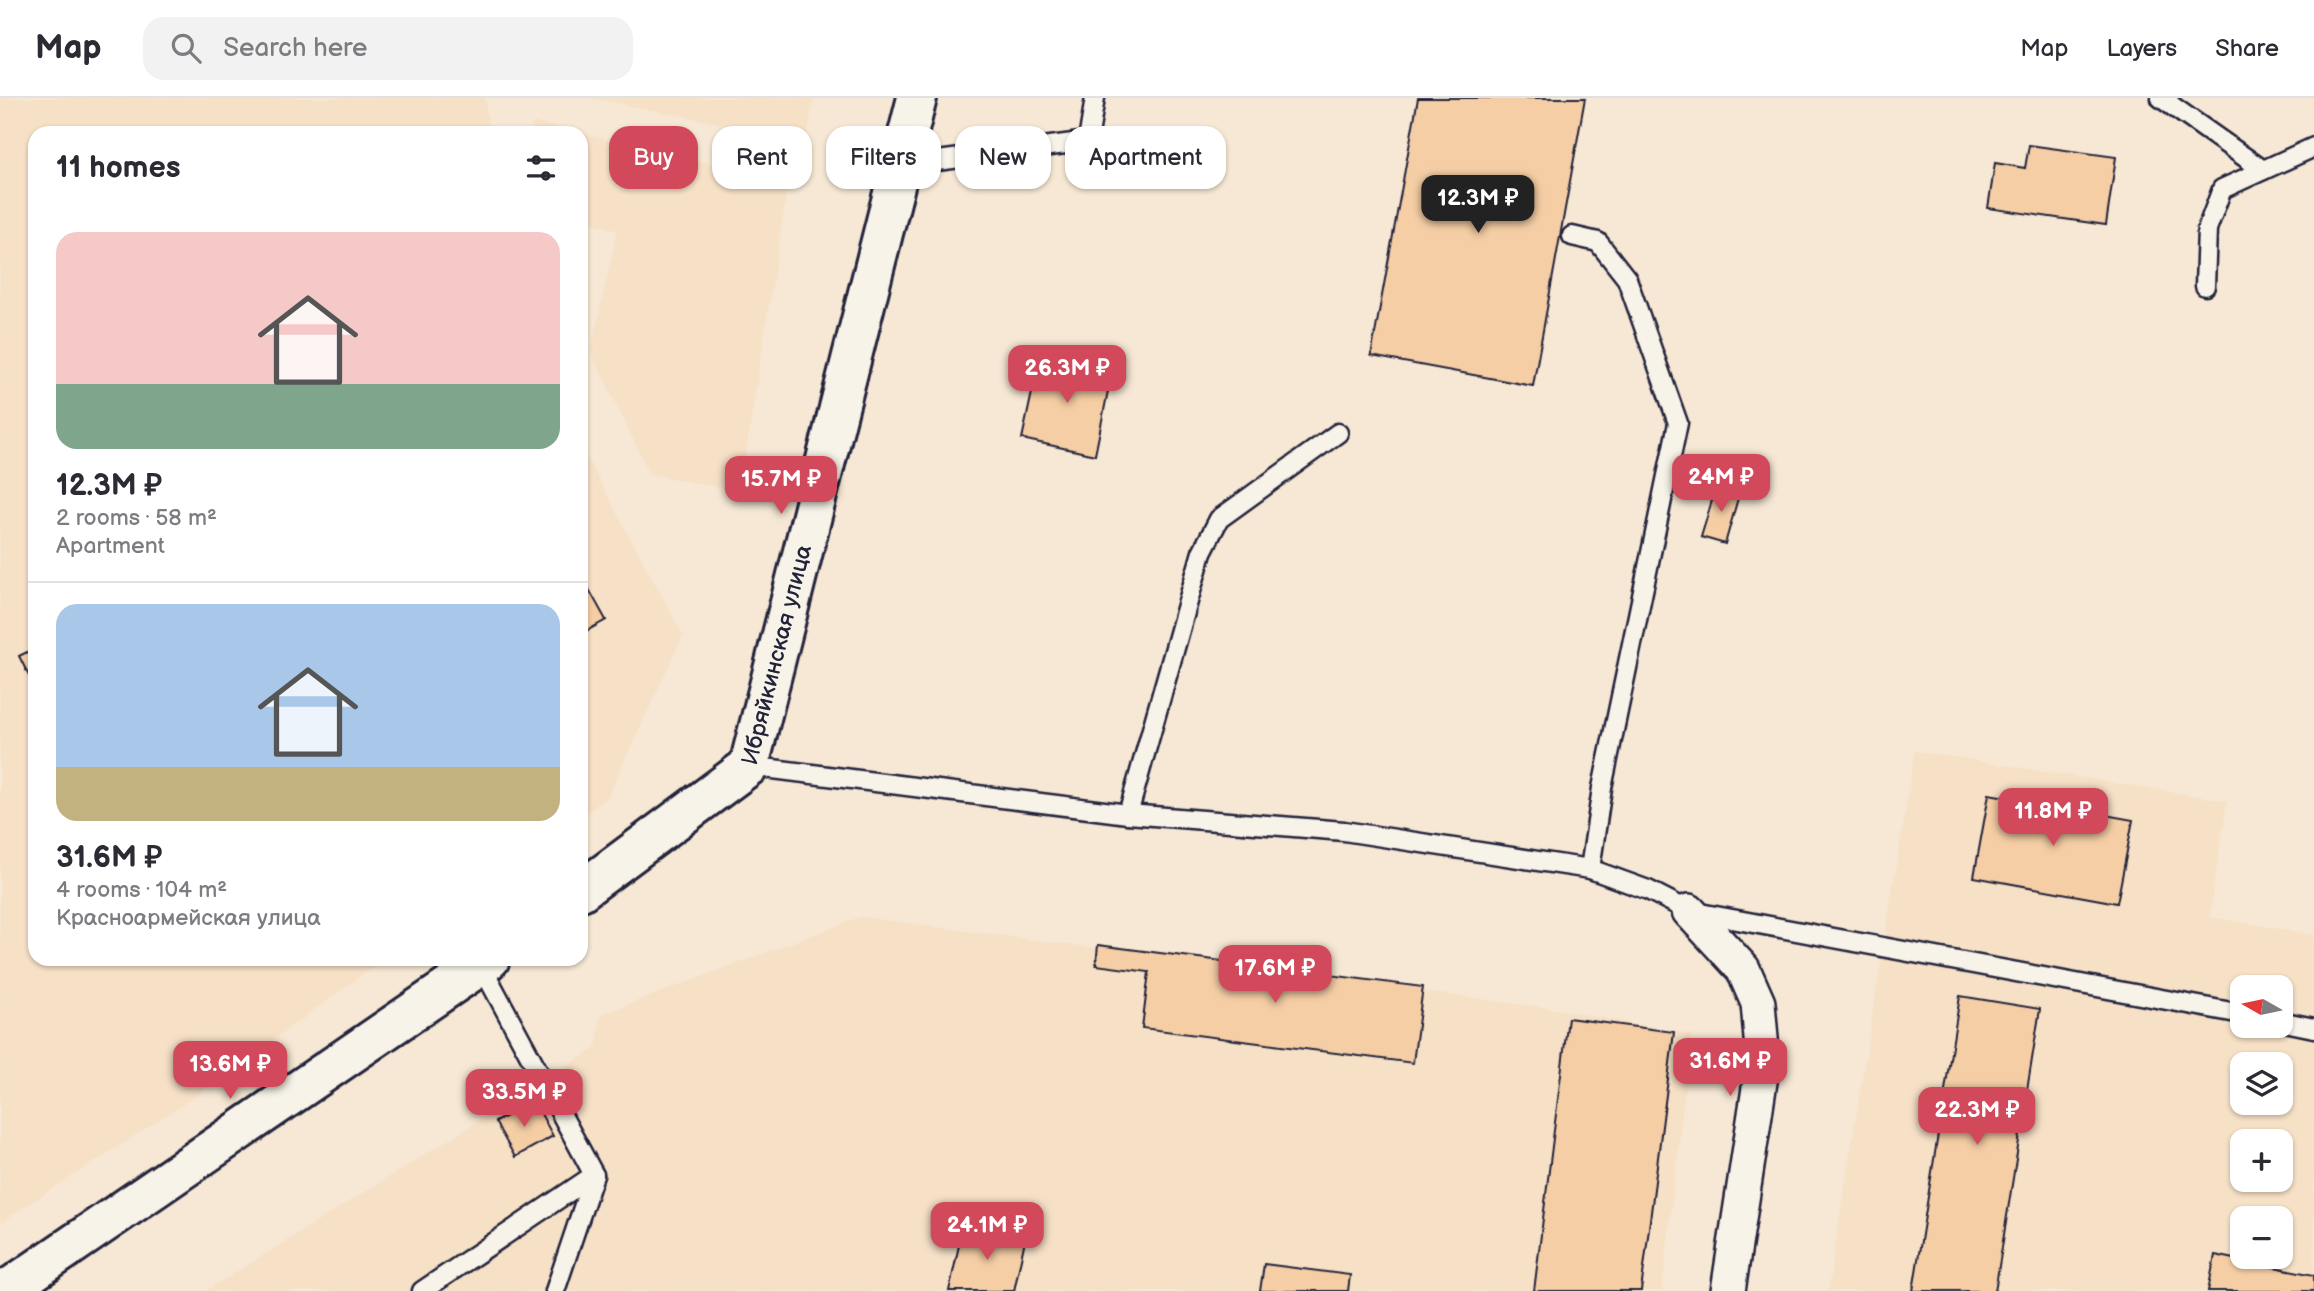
<!DOCTYPE html>
<html lang="en">
<head>
<meta charset="utf-8">
<style>
  body { margin:0; font-family:"Balsamiq Sans",sans-serif; background:#f2f2f3; color:#2b2b33; height:100vh; display:flex; flex-direction:column; font-size:26px; white-space:nowrap }
  * { box-sizing:border-box; margin:0 }
  p { font-size:23px; color:#7c7c81 }
  .icon { flex:none; width:38px; height:38px; fill:none; stroke:currentColor; stroke-width:2; stroke-linecap:round; stroke-linejoin:round }
  .map { position:relative; flex:1; overflow:hidden }
  .panel { position:absolute; left:28px; top:28px; width:560px; height:840px; display:flex; flex-direction:column; background:#fff; border-radius:21px; box-shadow:0 2px 5px #0004 }
  .panel>* { flex:none }
  .hud { position:absolute; left:609px; top:28px; width:665px; height:63px; display:flex; gap:14px }
  .needle { width:46px; rotate:279deg }
  .fabs { position:absolute; left:2230px; top:877px; display:grid; gap:14px }
  .fabs a { display:grid; place-items:center; width:63px; height:63px; border-radius:14px; background:#fff; box-shadow:0 2px 5px #0004; font-size:35px }
  .price { position:absolute; translate:-50% -60px; padding:0 16px; border-radius:14px; background:#d1495b; color:#fff; font-size:23px; line-height:46px; filter:drop-shadow(0 2px 4px #0008) }
  .price::after { content:''; position:absolute; left:50%; top:42px; width:21px; height:16px; margin-left:-10px; background:inherit; clip-path:polygon(0 0,100% 0,50% 100%) }
  .price.on { background:#222; color:#fff }
  ul { padding:0; list-style:none }
  li { display:grid; align-content:center; gap:14px; height:371px; padding:0 28px }
  li+li { border-top:2px solid #e1e1e2 }
  li span { display:grid; place-items:center; height:217px; border-radius:21px; color:#555 }
  li>.icon { margin-inline-start:auto }
  span .icon { width:126px; height:126px; fill:#fffc; stroke-width:1 }
  li b { font-size:30px }
  h2 { display:flex; justify-content:space-between; align-items:center; height:84px; padding:0 28px; font-size:30px }
  .chip { padding:0 24px; border-radius:21px; background:#fff; box-shadow:0 2px 5px #0004; font-size:24px; line-height:63px }
  .chip.on { background:#d1495b; color:#fff }
  header { display:flex; align-items:center; gap:42px; box-sizing:border-box; height:98px; padding:0 35px; background:#fff; border-bottom:2px solid #e1e1e2 }
  header strong { font-size:33px }
  nav { display:flex; gap:38px; margin-inline-start:auto; font-size:24px }
  .search { width:490px; height:63px; background:#f2f2f3; display:flex; align-items:center; gap:18px; box-sizing:border-box; padding:0 24px; border-radius:21px; color:#7c7c81; font-size:26px }
  .map>svg:first-child { display:block }
</style>
</head>
<body>
<header>
<strong>Map</strong>
<div class="search"><svg class="icon" aria-label="search" viewBox="0 0 24 24"><circle cx="10" cy="10" r="6"/><path d="M15 15l6 6"/></svg>Search here</div>
<nav><a>Map</a><a>Layers</a><a>Share</a></nav>
</header>
<div class="map">
<svg width="2314" height="1193" viewBox="0 0 2314 1193">
  <rect width="100%" height="100%" fill="#f6e8d4"/>
  <filter id="ink" filterUnits="userSpaceOnUse"><feTurbulence type="fractalNoise" baseFrequency=".0143" numOctaves="2"/><feDisplacementMap in="SourceGraphic" scale="14" xChannelSelector="R" yChannelSelector="G"/><feConvolveMatrix kernelMatrix="1 2 1 2 8 2 1 2 1" color-interpolation-filters="sRGB"/></filter>
  <g filter="url(#ink)">
    <g fill="#f6e0c6" fill-rule="evenodd">
      <polygon points="0,0 485,0 489,35 35,35 35,861 384,861 196,998 0,1125"/>
      <polygon points="590,0 814,0 806,42"/>
      <polygon points="533,24 788,84 740,393 650,376 591,254 617,133 581,120 581,35 532,35"/>
      <polygon points="581,349 683,537 607,700 581,718"/>
      <path d="M 1915,653 L 2227,703 L 2209,819 L 2314,837 L 2314,1193 L 1828,1193 ZM 2242,889 L 2280,889 L 2280,928 L 2242,928 ZM 2242,966 L 2280,966 L 2280,1004 L 2242,1004 ZM 2242,1043 L 2280,1043 L 2280,1082 L 2242,1082 ZM 2242,1120 L 2280,1120 L 2280,1158 L 2242,1158 Z"/>
      <polygon points="860,819 1561,912 1691,937 1662,1193 206,1193 596,950 601,917"/>
    </g>
    <g fill="#f5cea5" stroke="#22223b" stroke-width="2">
      <polygon points="1418,0 1585,0 1533,288 1371,258"/>
      <polygon points="2029,47 2116,59 2106,127 1988,110 1995,65 2025,70"/>
      <polygon points="1040,257 1112,273 1095,357 1022,341"/>
      <polygon points="1717,386 1740,393 1725,446 1701,439"/>
      <polygon points="581,477 606,522 581,536"/>
      <polygon points="35,550 35,590 19,558"/>
      <polygon points="1989,696 2133,722 2117,805 1974,779"/>
      <polygon points="1098,847 1423,889 1413,965 1142,930 1149,874 1096,867"/>
      <polygon points="1960,898 2040,911 1995,1193 1913,1193"/>
      <polygon points="1568,920 1674,934 1641,1193 1534,1193"/>
      <polygon points="534,1003 553,1038 515,1059 495,1024"/>
      <polygon points="963,1129 1025,1142 1014,1193 949,1193"/>
      <polygon points="2215,1157 2314,1177 2314,1193 2208,1193"/>
      <polygon points="1264,1166 1350,1177 1348,1193 1260,1193"/>
    </g>
    <g fill="none" stroke-linecap="round" stroke-linejoin="round">
      <g stroke="#22223b" stroke-width="23">
        <g id="service">
          <polyline points="2161,0 2263,72"/>
          <polyline points="900,68 1088,43 1095,0"/>
          <polyline points="1572,138 1598,144 1627,181 1678,325 1602,690 1590,771"/>
          <polyline points="2205,188 2207,131 2222,91 2314,49"/>
          <polyline points="749,668 1128,716 1344,733 1590,771 1648,792 1689,813 2242,916"/>
          <polyline points="1128,716 1202,454 1219,421 1338,335"/>
          <polyline points="2280,923 2314,930"/>
          <polyline points="422,1193 594,1077 481,867"/>
          <polyline points="555,1193 594,1077"/>
        </g>
      </g>
      <g stroke="#22223b" stroke-width="38">
        <polyline id="minor" points="1689,813 1743,871 1758,905 1763,964 1728,1193"/>
      </g>
      <g stroke="#22223b" stroke-width="44">
        <g id="tertiary">
          <path id="s1" d="M 581,793 L 749,668 L 917,0"/>
          <polyline points="5,1193 490,861"/>
        </g>
      </g>
      <use href="#service" stroke="#f7f3e8" stroke-width="18"/>
      <use href="#minor" stroke="#f7f3e8" stroke-width="33"/>
      <use href="#tertiary" stroke="#f7f3e8" stroke-width="38"/>
    </g>
  </g>
  <g text-anchor="middle" dominant-baseline="central" stroke-width="5" stroke-linejoin="round" paint-order="stroke">
    <g font-size="23" fill="#22223b" stroke="#f7f3e8">
      <text stroke="none"><textPath href="#s1" startOffset="324">Ибряйкинская улица</textPath></text>
    </g>
  </g>
</svg>
<div class="fabs">
<a><svg class="needle" viewBox="-14 -14 28 28"><path d="M0-13l5 13h-10z" fill="#e53935"/><path d="M0 13l5-13h-10z" fill="#7c7c81"/></svg></a>
<a><svg class="icon" aria-label="layers" viewBox="0 0 24 24"><path d="M12 4l9 5-9 5-9-5zM3 14l9 5 9-5"/></svg></a>
<a>+</a>
<a>−</a>
</div>
<b class="price on" style="left:1478px;top:137px">12.3M ₽</b>
<b class="price" style="left:1067px;top:307px">26.3M ₽</b>
<b class="price" style="left:1721px;top:416px">24M ₽</b>
<b class="price" style="left:781px;top:418px">15.7M ₽</b>
<b class="price" style="left:2053px;top:750px">11.8M ₽</b>
<b class="price" style="left:1275px;top:907px">17.6M ₽</b>
<b class="price" style="left:1730px;top:1000px">31.6M ₽</b>
<b class="price" style="left:230px;top:1003px">13.6M ₽</b>
<b class="price" style="left:524px;top:1031px">33.5M ₽</b>
<b class="price" style="left:1977px;top:1049px">22.3M ₽</b>
<b class="price" style="left:987px;top:1164px">24.1M ₽</b>
<div class="hud">
<a class="chip on">Buy</a>
<a class="chip">Rent</a>
<a class="chip">Filters</a>
<a class="chip">New</a>
<a class="chip">Apartment</a>
</div>
<section class="panel">
<h2>11 homes<svg class="icon" aria-label="filters" viewBox="0 0 24 24"><path d="M4 7h16M4 17h16"/><circle cx="9" cy="7" r="2"/><circle cx="15" cy="17" r="2"/></svg></h2>
<ul>
<li><span style="background:linear-gradient(#f6c9c9 70%,#7fa58c 0)"><svg class="icon" aria-label="home" viewBox="0 0 24 24"><path d="M3 11l9-7 9 7M6 9v11h12V9"/></svg></span><div><b>12.3M ₽</b><p>2 rooms · 58 m²</p><p>Apartment</p></div></li>
<li><span style="background:linear-gradient(#a9c7e8 75%,#c2b280 0)"><svg class="icon" aria-label="home" viewBox="0 0 24 24"><path d="M3 11l9-7 9 7M6 9v11h12V9"/></svg></span><div><b>31.6M ₽</b><p>4 rooms · 104 m²</p><p>Красноармейская улица</p></div></li>
</ul>
</section>
</div>
</body>
</html>
